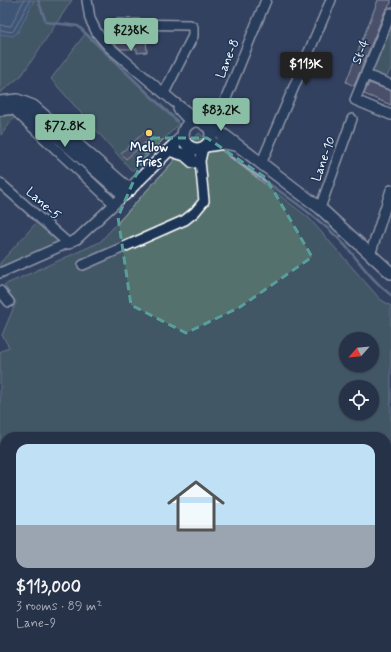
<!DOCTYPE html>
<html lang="en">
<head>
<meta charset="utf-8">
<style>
  body { margin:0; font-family:Mynerve,sans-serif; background:#323e52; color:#f1f3f6; height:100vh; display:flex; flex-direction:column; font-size:15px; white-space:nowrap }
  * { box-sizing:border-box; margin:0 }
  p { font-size:13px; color:#a4aab4 }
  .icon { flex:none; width:22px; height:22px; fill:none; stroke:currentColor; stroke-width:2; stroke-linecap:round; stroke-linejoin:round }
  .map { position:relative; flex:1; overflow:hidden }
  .sheet { position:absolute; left:0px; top:432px; width:391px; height:220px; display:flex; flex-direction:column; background:#263248; border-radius:16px 16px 0 0; box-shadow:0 1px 3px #0004,0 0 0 1px #424d60 }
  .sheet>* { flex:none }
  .needle { width:26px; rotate:243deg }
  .tools { position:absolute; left:339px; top:332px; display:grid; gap:8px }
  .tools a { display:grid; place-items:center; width:40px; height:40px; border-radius:50%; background:#263248; box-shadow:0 1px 3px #0004,0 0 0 1px #424d60; font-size:20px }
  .price { position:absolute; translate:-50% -34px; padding:0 9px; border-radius:4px; background:#8abfa5; color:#111; font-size:13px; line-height:26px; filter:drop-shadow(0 1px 2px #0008) }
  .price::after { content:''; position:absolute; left:50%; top:24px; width:12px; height:9px; margin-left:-6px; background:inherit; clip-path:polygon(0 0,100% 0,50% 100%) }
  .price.on { background:#222; color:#fff }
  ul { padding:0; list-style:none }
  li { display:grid; align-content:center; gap:8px; height:212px; padding:0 16px }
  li+li { border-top:1px solid #424d60 }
  li span { display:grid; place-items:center; height:124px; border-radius:12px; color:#555 }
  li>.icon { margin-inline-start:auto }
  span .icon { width:72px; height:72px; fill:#fffc; stroke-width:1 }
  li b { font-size:17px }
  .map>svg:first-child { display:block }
</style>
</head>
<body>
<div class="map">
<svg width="391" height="652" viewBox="0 0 391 652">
  <rect width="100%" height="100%" fill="#334260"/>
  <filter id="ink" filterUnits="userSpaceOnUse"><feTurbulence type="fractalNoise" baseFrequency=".025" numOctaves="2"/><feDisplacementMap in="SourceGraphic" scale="8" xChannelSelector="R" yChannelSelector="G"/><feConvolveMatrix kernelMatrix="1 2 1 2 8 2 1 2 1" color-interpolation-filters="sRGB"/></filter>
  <g filter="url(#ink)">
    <g fill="#55716e" stroke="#aab8b6" fill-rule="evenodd">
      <polygon points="0,0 72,0 22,75 0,93"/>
      <polygon points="391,25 391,68 386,79 372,71"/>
      <polygon points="85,34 179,124 132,171 51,79"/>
      <polygon points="9,114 15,117 1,135 0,116"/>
      <path d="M 199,133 L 309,218 L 380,299 L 391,306 L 391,590 L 386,591 L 386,437 L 5,437 L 5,633 L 0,636 L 0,352 L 9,347 L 2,335 L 16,302 L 4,285 L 100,242 ZM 346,339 L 372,339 L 372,365 L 346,365 ZM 346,387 L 372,387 L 372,413 L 346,413 Z"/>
      <polygon points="37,222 60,241 60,244 0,267 0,263"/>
      <polygon points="246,647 323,647 321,652 246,652"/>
    </g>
    <polygon fill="#4e6e8f" stroke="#95a8bc" points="0,0 34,0 18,32 13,36 0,34"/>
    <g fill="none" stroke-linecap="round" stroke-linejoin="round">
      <g stroke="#b8c5d2" stroke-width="1">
        <polyline points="0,25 11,26 24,0"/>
        <polyline points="0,30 12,32 14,30 30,0"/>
      </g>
      <g stroke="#95a8bc" stroke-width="2.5">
        <polyline points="38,0 46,22 78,26 177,121"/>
        <path d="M 228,155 C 264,181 304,206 337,237 C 356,255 369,279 391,295"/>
      </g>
    </g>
    <g fill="#676275" stroke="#fff">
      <polygon points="378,0 391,0 391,3 385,11 354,86 346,82"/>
      <polygon points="133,36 133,40 146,39 147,52 137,53 137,49 121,49 116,45 115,37"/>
      <polygon points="369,83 391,91 391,105 364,94"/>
      <polygon points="146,131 152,137 126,159 121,153"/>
    </g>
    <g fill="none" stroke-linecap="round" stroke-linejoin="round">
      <g stroke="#fff" stroke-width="12">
        <g id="minor">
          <polyline points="87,0 90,19 97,33 109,47 173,101 202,123"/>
          <polyline points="391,13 355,100 391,115"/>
          <polyline points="118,24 190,25 193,27 193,36 164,93"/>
          <polyline points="366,75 391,85"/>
          <polyline points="10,106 110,200"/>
          <polyline points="178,109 191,123"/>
          <polyline points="214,128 266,0"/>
          <polyline points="188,146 194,163"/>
          <polyline points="261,164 331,0"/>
          <polyline points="0,183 69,244"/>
          <polyline points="320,208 352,119"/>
          <polyline points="370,255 391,190"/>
          <polyline points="83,265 185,220 195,212 204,201 200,161 203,148"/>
          <polyline points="0,273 77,239 124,195"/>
          <polyline points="0,291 9,302"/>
        </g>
      </g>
      <g stroke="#fff" stroke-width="14">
        <g id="tertiary">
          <polyline points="0,102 17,100 33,106 130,190"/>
          <path d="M 0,110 C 12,108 20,107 30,113 L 124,195 L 183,136"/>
          <circle cx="197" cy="135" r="14"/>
          <polyline points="205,125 224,135 320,208 391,273"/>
          <polyline points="206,146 224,143 236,145"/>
          <polyline points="169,150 185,155 193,162"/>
          <polyline points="386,603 391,602"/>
          <polyline points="328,652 330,647"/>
        </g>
      </g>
      <use href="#minor" stroke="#1d3557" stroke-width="9"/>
      <use href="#tertiary" stroke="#1d3557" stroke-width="11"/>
    </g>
  </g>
  <path d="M0 0H391V652H0ZM 152,138 L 207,138 L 266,178 L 312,257 L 240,307 L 186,333 L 131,305 L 118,217 Z" fill="#334260" fill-opacity=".55" fill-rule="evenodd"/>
  <path fill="none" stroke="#579f9a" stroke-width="3" stroke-dasharray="8 5" stroke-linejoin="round" d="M 152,138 L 207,138 L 266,178 L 312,257 L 240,307 L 186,333 L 131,305 L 118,217 Z"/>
  <circle fill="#ffd166" stroke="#1d3557" stroke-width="1.5" cx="149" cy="133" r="4"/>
  <g text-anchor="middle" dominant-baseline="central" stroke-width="3" stroke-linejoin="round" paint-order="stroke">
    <g font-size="13" fill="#fff" stroke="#1d3557">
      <text transform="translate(361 52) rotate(-68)">St-4</text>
      <text transform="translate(228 59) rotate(-68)">Lane-8</text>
      <text transform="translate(324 159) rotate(-70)">Lane-10</text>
      <text transform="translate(43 204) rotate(42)">Lane-5</text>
    </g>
    <g font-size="13" font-weight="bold" fill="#fff" stroke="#1d3557">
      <text x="149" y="147">Mellow<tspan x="149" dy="15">Fries</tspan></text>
    </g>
  </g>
</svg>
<div class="tools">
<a><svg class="needle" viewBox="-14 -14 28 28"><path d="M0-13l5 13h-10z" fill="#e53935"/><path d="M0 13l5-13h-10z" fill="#a4aab4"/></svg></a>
<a><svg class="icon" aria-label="locate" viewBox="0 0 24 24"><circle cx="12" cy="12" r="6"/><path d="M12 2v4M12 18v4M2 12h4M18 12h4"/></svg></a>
</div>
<b class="price" style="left:131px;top:52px">$238K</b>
<b class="price on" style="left:306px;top:86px">$113K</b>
<b class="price" style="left:221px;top:132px">$83.2K</b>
<b class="price" style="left:65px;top:148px">$72.8K</b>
<section class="sheet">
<ul>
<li><span style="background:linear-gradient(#bfe0f5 65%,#9aa5b1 0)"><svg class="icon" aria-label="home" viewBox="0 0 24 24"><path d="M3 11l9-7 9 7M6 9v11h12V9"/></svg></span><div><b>$113,000</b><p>3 rooms · 89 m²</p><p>Lane-9</p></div></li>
</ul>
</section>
</div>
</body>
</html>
